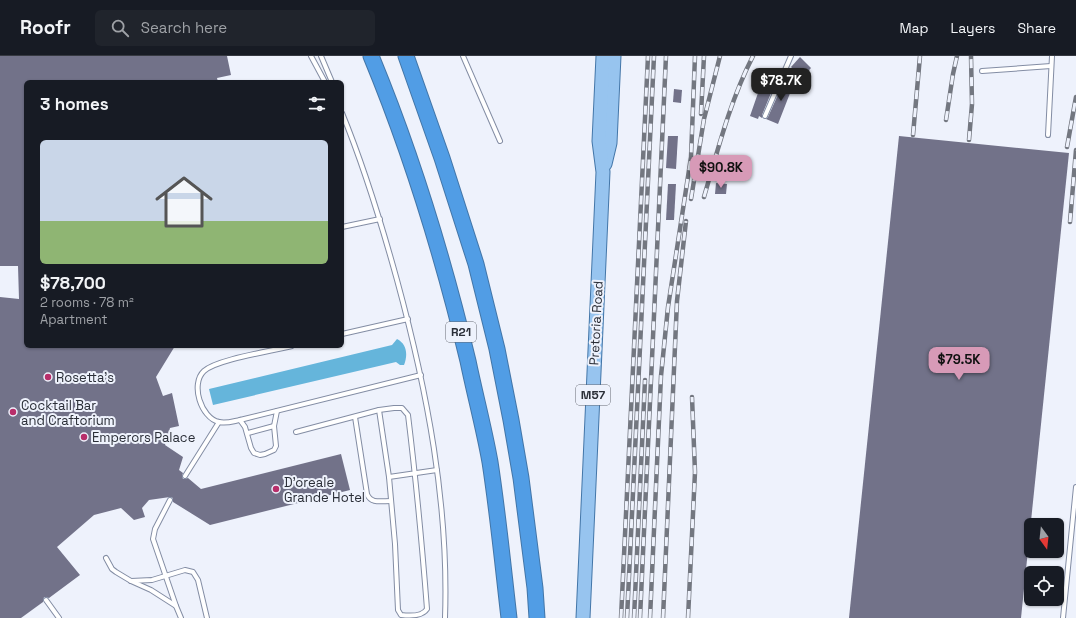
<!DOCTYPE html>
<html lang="en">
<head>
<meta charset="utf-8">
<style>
  body { margin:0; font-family:"Space Grotesk",sans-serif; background:#20242c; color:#f1f3f6; height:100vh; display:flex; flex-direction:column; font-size:15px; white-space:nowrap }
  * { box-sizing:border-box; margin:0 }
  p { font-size:13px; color:#9ea1a6 }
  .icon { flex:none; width:22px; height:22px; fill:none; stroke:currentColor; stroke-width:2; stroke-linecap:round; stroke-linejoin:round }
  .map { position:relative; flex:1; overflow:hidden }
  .sheet { position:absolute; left:24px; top:24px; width:320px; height:268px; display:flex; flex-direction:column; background:#171b24; border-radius:6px; box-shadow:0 1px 3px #0004 }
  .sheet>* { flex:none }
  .needle { width:26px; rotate:165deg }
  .tools { position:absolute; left:1024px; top:462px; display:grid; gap:8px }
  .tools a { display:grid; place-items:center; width:40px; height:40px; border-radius:6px; background:#171b24; box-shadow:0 1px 3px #0004; font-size:20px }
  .price { position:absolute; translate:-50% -34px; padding:0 9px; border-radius:8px; background:#d79ab7; color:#111; font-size:13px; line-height:26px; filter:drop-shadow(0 1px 2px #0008) }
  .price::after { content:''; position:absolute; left:50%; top:24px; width:12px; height:9px; margin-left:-6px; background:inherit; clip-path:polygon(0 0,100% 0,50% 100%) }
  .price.on { background:#222; color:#fff }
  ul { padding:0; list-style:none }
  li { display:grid; align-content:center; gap:8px; height:212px; padding:0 16px }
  li span { display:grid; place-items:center; height:124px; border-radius:6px; color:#555 }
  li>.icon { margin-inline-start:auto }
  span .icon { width:72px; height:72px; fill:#fffc; stroke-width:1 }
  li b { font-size:17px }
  h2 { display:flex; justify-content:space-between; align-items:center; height:48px; padding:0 16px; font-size:17px }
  header { display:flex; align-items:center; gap:24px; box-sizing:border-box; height:56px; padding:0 20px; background:#171b24; border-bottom:1px solid #363941 }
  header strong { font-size:19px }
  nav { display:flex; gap:22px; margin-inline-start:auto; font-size:14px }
  .search { width:280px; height:36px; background:#20242c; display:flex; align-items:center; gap:10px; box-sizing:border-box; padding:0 14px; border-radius:6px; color:#9ea1a6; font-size:15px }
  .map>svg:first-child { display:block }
</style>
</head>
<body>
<header>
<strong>Roofr</strong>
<div class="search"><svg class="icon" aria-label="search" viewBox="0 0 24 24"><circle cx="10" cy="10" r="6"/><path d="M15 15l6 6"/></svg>Search here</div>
<nav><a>Map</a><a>Layers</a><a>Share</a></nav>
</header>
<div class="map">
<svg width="1076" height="562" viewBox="0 0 1076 562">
  <rect width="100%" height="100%" fill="#eef2fc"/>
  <path fill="#65b5db" d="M 397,283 C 407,288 408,299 404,309 L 400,309 L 396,306 L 213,349 L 209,333 L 392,289 Z"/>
  <g fill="#727289">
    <polygon points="0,0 227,0 231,19 217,22 218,26 26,26 26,290 175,290 156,321 163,340 172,337 179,370 170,372 165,389 183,401 179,414 183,417 182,420 183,423 185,423 188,422 201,433 341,398 350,434 210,469 173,446 173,442 170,441 149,444 142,452 145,461 134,464 121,452 94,459 57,491 80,519 49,542 46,541 44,541 43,546 21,562 0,562 0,241 19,243 18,210 0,210"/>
    <polygon points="800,1 811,12 802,22 791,11"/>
    <polygon points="768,16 778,20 762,59 762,62 759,60 758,63 750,60 758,37"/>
    <polygon points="785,23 794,27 778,68 766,63 768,61"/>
    <polygon points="674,33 682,34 681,47 673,46"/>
    <polygon points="668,80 678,80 676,113 666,112"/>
    <polygon points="899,80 1069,97 1021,562 849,562"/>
    <polygon points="716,127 727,128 726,138 715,138"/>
    <polygon points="668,128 676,128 674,164 666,164"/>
  </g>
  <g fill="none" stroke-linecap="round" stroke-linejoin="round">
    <g stroke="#838da4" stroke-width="6">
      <g id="service">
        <polyline points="311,0 325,26"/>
        <polyline points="321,0 332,26"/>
        <polyline points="463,0 500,85"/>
        <polyline points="982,15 1051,10"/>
        <path d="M 342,57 C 365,113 381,166 397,224 C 427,334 449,448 445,562"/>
        <polyline points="765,60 791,0"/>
        <polyline points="1048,79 1052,0"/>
        <polyline points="342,171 380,163"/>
        <polyline points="342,278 408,263"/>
        <path d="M 292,290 C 273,295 217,303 204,315 C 190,328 201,362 219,366 C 226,368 234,365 240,364 L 421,319"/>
        <polyline points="379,354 389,421"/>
        <path d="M 355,361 L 367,438 C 371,448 381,445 391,445"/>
        <polyline points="240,364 245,371 251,392 254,397 260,399 265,398 274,394 276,390 274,370 277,355"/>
        <path d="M 296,376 L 379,354 L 394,352 L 402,352 L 408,359 C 416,424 422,488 427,553 C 422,561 409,560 401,559 L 398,554 L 395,488 L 389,421 L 437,414"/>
        <polyline points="248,377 274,370"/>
        <polyline points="185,420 219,366"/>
        <polyline points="170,444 155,473 153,483 176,550"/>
        <polyline points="106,502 112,513 116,516 131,525 151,534 176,550 181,562"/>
        <polyline points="131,525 152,524 185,514 193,516 198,524 207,562"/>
        <polyline points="46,544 59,562"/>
        <polyline points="1063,562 1076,431"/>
      </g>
    </g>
    <g stroke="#4376a8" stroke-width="15">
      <g id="primary">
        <polyline points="605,108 610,87 614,0"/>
        <polyline points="583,562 603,116 599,85 603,0"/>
      </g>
    </g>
    <g stroke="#4376a8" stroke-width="17">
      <g id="motorway">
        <path d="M 371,0 C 412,99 443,201 468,305 C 475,339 484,372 490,406 C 498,458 503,510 509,562"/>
        <polyline points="406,0 442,102 476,208 497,293 511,364 521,422 535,532 537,562"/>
      </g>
    </g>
    <use href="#service" stroke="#fff" stroke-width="4"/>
    <use href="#primary" stroke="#97c4ef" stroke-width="13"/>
    <use href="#motorway" stroke="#519de5" stroke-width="15"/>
    <g stroke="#737780" stroke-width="4.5">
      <g id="rail">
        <polyline points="701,58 704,0"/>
        <polyline points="946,64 953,18 957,0"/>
        <polyline points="913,79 920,0"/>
        <polyline points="969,84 972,48 971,0"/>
        <polyline points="1067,91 1076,41"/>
        <path d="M 704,141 C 718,93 730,45 753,0"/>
        <polyline points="691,143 704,63 720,0"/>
        <polyline points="1070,166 1076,94"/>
        <polyline points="621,562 648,0"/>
        <polyline points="627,562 654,0"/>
        <polyline points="634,562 645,324"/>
        <polyline points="640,562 666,0"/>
        <polyline points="650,562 661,320 668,251 691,101 695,0"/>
        <polyline points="663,562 677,245 686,165"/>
        <polyline points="688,562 695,416 692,341"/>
      </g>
    </g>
    <use href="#rail" stroke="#eef2fc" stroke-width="3" stroke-dasharray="9" stroke-linecap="butt"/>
  </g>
  <g fill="#b82e6a" stroke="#eef2fc" stroke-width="1.5">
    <circle cx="48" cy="321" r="4"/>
    <circle cx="13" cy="356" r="4"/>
    <circle cx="84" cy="381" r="4"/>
    <circle cx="276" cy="433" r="4"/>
  </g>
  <g text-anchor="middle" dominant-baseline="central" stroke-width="4" stroke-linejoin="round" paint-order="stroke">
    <g fill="#eef2fc" stroke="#656972" stroke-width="1">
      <rect x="446" y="266" width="30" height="20" rx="3"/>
      <rect x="576" y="329" width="34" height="20" rx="3"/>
    </g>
    <g font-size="12" font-weight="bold" fill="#2a2e37">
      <text x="461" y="276">R21</text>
      <text x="593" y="339">M57</text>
    </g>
    <g font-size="13" fill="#2a2e37" stroke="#eef2fc">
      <text transform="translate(596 267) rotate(-87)">Pretoria Road</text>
    </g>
    <g font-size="13" fill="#2a2e37" stroke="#eef2fc" text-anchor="start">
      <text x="56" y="321">Rosetta's</text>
      <text x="21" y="349">Cocktail Bar<tspan x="21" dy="15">and Craftorium</tspan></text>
      <text x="92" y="381">Emperors Palace</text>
      <text x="284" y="426">D'oreale<tspan x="284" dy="15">Grande Hotel</tspan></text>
    </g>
  </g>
</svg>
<div class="tools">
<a><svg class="needle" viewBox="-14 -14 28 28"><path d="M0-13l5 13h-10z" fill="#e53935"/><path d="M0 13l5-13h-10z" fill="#9ea1a6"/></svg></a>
<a><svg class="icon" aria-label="locate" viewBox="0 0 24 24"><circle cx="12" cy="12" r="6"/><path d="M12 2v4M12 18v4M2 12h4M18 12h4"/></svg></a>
</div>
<b class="price on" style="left:781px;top:46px">$78.7K</b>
<b class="price" style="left:721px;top:133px">$90.8K</b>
<b class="price" style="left:959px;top:325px">$79.5K</b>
<section class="sheet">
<h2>3 homes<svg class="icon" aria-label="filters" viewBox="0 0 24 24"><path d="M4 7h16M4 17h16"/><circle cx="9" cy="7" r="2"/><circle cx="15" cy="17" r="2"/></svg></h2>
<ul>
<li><span style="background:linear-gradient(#c9d6e8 65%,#8fb573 0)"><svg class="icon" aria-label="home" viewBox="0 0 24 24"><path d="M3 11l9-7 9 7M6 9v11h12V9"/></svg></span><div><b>$78,700</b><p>2 rooms · 78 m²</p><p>Apartment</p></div></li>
</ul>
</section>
</div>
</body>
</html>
